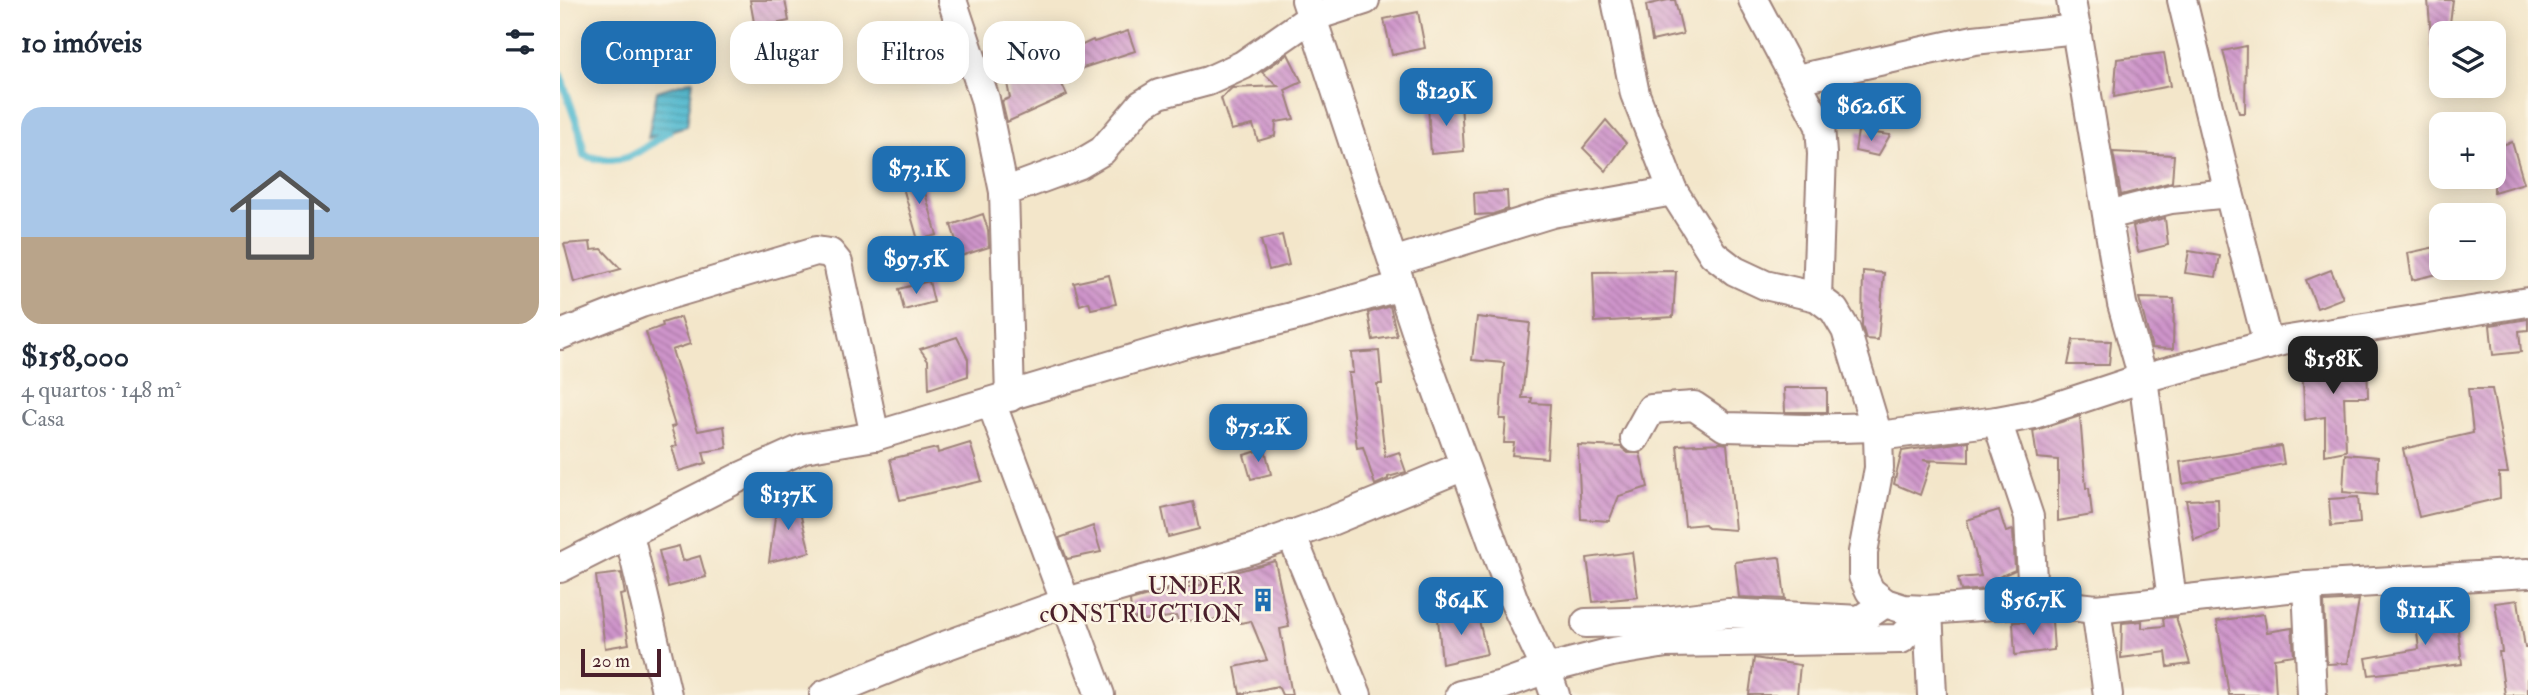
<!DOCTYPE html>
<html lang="pt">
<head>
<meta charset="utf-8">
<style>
  body { margin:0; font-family:"IM FELL Double Pica",serif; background:#f2f2f3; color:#1f2937; height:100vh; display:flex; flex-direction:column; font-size:26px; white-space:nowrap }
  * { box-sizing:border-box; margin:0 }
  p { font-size:23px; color:#747a83 }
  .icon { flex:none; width:38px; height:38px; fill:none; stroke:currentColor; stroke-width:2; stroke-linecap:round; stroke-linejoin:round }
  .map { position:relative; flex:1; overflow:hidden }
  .details { display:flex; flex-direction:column; background:#fff; width:560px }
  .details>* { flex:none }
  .hud { position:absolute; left:21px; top:21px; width:665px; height:63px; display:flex; gap:14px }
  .tools { position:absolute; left:1869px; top:21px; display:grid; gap:14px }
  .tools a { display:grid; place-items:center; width:77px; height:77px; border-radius:14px; background:#fff; box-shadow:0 4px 18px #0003; font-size:35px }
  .scale { position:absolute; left:21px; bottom:18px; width:80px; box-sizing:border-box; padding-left:7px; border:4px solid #4a1f2b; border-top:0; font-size:19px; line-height:24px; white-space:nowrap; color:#4a1f2b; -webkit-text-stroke:5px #fcf5e5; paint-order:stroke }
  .price { position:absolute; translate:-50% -60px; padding:0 16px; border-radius:14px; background:#1f6fb2; color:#fff; font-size:23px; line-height:46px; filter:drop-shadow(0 2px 4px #0008) }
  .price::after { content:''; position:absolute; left:50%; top:42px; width:21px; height:16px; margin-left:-10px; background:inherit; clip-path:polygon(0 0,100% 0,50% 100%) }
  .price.on { background:#222; color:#fff }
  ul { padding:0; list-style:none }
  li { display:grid; align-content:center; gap:14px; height:371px; padding:0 21px }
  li+li { border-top:2px solid #e0e1e3 }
  li span { display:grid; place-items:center; height:217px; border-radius:21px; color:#555 }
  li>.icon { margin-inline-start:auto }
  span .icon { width:126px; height:126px; fill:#fffc; stroke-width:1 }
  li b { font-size:30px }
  h2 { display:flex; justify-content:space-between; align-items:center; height:84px; padding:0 21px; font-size:30px }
  .tag { padding:0 24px; border-radius:21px; background:#fff; box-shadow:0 4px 18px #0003; font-size:24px; line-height:63px }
  .tag.on { background:#1f6fb2; color:#fff }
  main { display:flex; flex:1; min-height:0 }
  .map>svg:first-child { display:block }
</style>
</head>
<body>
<main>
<section class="details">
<h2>10 imóveis<svg class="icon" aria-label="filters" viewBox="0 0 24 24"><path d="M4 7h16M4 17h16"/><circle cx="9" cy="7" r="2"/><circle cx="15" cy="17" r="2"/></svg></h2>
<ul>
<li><span style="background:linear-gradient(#a9c7e8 60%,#b9a48a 0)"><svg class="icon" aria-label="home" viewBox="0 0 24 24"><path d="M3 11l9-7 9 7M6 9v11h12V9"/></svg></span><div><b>$158,000</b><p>4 quartos · 148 m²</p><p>Casa</p></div></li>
</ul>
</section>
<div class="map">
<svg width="1968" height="695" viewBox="0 0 1968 695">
  <defs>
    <pattern id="water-rules" width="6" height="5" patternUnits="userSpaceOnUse" patternTransform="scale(1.75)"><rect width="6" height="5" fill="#52bad0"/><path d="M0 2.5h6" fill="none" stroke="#4697a9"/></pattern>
    <pattern id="building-back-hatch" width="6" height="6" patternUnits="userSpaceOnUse" patternTransform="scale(1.75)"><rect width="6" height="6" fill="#ce94ca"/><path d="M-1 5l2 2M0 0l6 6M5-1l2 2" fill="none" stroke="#a978a4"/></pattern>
  </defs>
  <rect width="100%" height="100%" fill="#fcf5e5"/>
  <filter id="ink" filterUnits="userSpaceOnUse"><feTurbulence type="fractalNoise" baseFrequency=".0143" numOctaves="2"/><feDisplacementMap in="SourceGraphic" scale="14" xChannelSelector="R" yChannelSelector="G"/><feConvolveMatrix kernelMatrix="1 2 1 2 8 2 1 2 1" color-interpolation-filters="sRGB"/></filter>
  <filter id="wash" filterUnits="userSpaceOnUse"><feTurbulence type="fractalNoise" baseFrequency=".00686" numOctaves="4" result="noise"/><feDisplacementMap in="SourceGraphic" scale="28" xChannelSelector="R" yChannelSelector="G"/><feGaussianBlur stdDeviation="1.57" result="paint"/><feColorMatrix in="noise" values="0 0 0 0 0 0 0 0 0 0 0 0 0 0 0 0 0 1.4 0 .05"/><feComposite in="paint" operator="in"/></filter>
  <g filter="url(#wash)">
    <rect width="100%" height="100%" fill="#f3e6ca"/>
    <polygon fill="url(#water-rules)" stroke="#4e6c7e" stroke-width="2" points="133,80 127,126 88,138 97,91"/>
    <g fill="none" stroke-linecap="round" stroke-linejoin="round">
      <path stroke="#52bad0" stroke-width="8" d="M 0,75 L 20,132 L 24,155 C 61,168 78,153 108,132"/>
    </g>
    <g id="blocks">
      <g fill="url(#building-back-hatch)">
        <polygon points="190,0 225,0 229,21 195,28"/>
        <polygon points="1108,0 1115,0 1123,34 1092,41 1086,5"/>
        <polygon points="1868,0 1893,0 1890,23 1872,50"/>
        <polygon points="858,12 865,48 832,55 824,19"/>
        <polygon points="568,31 575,51 498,76 507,95 447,122 442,101 450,98 439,43 466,38 473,68 533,40 534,42"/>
        <polygon points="1686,46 1685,113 1679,113 1663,51"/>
        <polygon points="1604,53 1610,86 1554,97 1557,59"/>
        <polygon points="728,54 742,82 725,90 734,119 716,122 715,136 698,141 693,125 671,130 661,98 672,88 718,86 702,72"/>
        <polygon points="901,103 904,151 871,154 868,105"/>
        <polygon points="1046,120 1066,143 1046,171 1023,148"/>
        <polygon points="1298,131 1330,135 1318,156 1295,151"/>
        <polygon points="1952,142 1964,183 1934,192 1934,147"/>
        <polygon points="1553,152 1614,155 1612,182 1561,195"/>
        <polygon points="359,171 377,235 358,240 340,177"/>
        <polygon points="947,191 948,209 933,214 915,215 914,193"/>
        <polygon points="423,214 428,230 429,247 401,256 391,225"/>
        <polygon points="1605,218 1608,245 1578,252 1573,226"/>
        <polygon points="722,235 729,265 709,270 701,240"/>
        <polygon points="30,242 31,250 42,249 61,269 14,282 4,244"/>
        <polygon points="1880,246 1882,273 1852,280 1848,253"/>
        <polygon points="1629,251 1660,256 1656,277 1625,273"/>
        <polygon points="1771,270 1783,298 1757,308 1746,280"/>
        <polygon points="1116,271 1113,317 1035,322 1033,272"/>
        <polygon points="1303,271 1324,273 1318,340 1306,339 1302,326"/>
        <polygon points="549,275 556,304 531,309 529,302 520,305 514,283"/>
        <polygon points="369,281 374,302 344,310 339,289"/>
        <polygon points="1579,298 1614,299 1613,349 1592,348"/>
        <polygon points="830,306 837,336 813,340 808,313"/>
        <polygon points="121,317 130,344 112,350 138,431 164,426 167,448 143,452 146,463 119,471 112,447 117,446 111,427 115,426 86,332 103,326 102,323"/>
        <polygon points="917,317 970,323 962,398 972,398 971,403 990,404 987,458 952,455 954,443 944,443 946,419 940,419 944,363 912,360"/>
        <polygon points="1968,319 1968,330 1959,331 1961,352 1933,355 1930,325"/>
        <polygon points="397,337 408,359 408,376 369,389 368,360 360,349"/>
        <polygon points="1513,340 1551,341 1549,365 1508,365"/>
        <polygon points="819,351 822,384 817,384 825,457 839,452 846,472 828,477 828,479 815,485 803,447 797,448 788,373 793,373 791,353"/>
        <polygon points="1807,360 1808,397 1784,397 1786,451 1765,455 1765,417 1745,420 1742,365 1769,361"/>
        <polygon points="1224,388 1267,388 1267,412 1225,412"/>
        <polygon points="1908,389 1932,389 1948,473 1939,473 1940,498 1859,517 1843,449 1913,433"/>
        <polygon points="1520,416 1526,488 1529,488 1532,515 1498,521 1498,460 1477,458 1473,431"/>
        <polygon points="1409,441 1409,462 1363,460 1371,462 1360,495 1334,484 1342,451"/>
        <polygon points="410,443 422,481 340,500 330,459 377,448 378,453"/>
        <polygon points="1162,443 1167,444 1175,530 1148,528 1145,524 1125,526 1117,445"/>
        <polygon points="1018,445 1061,447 1068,453 1080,453 1088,487 1059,496 1049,521 1021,519"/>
        <polygon points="1721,446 1724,464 1623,484 1620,462"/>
        <polygon points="705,449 711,474 691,479 684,455"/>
        <polygon points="1785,454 1818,457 1817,495 1783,492"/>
        <polygon points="236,497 250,552 209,562 217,502"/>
        <polygon points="1798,497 1800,523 1771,526 1769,499"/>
        <polygon points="1658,499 1659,531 1634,540 1626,500"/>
        <polygon points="633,502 639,529 608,537 602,509"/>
        <polygon points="1439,510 1446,532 1453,530 1455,570 1439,577 1440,588 1401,591 1398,578 1421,576 1407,520"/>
        <polygon points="533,526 541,552 507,559 499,538"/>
        <polygon points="119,546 123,561 140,556 146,577 108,587 99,551"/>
        <polygon points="1072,552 1078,597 1033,602 1027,558"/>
        <polygon points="1218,557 1220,558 1225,599 1179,597 1175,562"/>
        <polygon points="715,561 729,627 720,629 732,695 722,695 718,686 680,694 675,667 707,660 691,621 680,623 679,619 618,621 616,616 582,621 581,617 572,619 570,601 606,591 642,585 642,581"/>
        <polygon points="61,573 65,594 60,595 69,644 45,648 36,576"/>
        <polygon points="1799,600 1788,663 1767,664 1764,602"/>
        <polygon points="1958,600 1965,648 1968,648 1968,695 1945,695 1939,652 1942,652 1935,603"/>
        <polygon points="916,608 927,654 882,664 878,618"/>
        <polygon points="1896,612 1902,664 1809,675 1806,658 1859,649 1855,617"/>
        <polygon points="1704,614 1707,632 1732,628 1734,655 1714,658 1716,695 1669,695 1657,621"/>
        <polygon points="1616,617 1630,664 1608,667 1606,652 1561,658 1562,623 1582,621 1582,628 1604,626 1603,618"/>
        <polygon points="1492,621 1494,650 1455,655 1453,622"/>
        <polygon points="1194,658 1240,665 1237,695 1189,695"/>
      </g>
    </g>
  </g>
  <g filter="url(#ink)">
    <use href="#blocks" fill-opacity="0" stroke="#9e827a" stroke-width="2"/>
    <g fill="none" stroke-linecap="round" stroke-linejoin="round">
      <g stroke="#9e827a" stroke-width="32">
        <g id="minor">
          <polyline points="392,0 425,99 444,192 450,397"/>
          <polyline points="746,0 862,349 954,601 986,669 995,695"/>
          <polyline points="1056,0 1075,94 1113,191 1153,254 1175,271 1205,285 1257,297 1274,310 1286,330 1318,436 1319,468 1303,552 1303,576 1310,591 1325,603 1344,609 1368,610 1372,695"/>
          <polyline points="1193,0 1260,126 1262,154 1257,297"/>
          <polyline points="1511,0 1562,304 1583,378 1612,600"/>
          <polyline points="1622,0 1669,193 1708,345"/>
          <polyline points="1237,79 1414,40 1517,29"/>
          <polyline points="444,192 520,164 542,151 581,105 599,94 648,81 683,65 752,17 805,0"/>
          <polyline points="1548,215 1611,199 1669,193"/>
          <polyline points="833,262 992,213 1113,191"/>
          <polyline points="0,335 81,303 256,251 270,253 278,263 315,436"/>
          <polyline points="431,402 540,695"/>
          <polyline points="1437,421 1469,517 1473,602"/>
          <polyline points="1318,436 1437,421 1474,414 1583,378 1722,341 1968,302"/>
          <polyline points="1075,438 1091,409 1134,406 1165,427 1245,429 1315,427"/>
          <polyline points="69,534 107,695"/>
          <polyline points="731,534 797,695"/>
          <polyline points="0,568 180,477 244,448 315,436 626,343 732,317 841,286"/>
          <polyline points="1747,586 1752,695"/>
          <polyline points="1536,609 1548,695"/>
          <polyline points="1026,623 1105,621 1168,613 1300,620 1325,603"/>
          <polyline points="264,695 379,648 507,602 692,549 771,521 904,466"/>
          <polyline points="900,695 942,685 986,669 1052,652 1106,643 1341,639 1368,610 1473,602 1536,609 1747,586 1968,573"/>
        </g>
      </g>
      <use href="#minor" stroke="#fff" stroke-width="28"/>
    </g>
  </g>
  <defs>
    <g id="building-bare" transform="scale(1.89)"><path d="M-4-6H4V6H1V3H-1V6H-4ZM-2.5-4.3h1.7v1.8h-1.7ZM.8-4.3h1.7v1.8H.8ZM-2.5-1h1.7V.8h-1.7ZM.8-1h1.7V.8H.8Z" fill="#1f6fb2" stroke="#fcf5e5" stroke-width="2.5" paint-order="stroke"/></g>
  </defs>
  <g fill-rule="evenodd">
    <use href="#building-bare" x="703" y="600"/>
  </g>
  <g text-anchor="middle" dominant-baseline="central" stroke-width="5" stroke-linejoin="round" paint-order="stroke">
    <g font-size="24" fill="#4a1f2b" stroke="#fcf5e5" text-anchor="end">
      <text x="683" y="586">UNDER<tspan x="683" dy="28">cONSTRUCTION</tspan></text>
    </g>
  </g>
</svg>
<div class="tools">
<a><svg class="icon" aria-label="layers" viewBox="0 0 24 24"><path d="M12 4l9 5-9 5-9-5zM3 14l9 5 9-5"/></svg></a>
<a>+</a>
<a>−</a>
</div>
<div class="scale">20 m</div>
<b class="price" style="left:886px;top:128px">$129K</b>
<b class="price" style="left:1311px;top:143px">$62.6K</b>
<b class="price" style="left:359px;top:206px">$73.1K</b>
<b class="price" style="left:356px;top:296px">$97.5K</b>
<b class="price on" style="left:1773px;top:396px">$158K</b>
<b class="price" style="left:698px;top:464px">$75.2K</b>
<b class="price" style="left:228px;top:532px">$137K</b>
<b class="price" style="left:901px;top:637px">$64K</b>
<b class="price" style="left:1473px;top:637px">$56.7K</b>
<b class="price" style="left:1865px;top:647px">$114K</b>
<div class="hud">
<a class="tag on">Comprar</a>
<a class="tag">Alugar</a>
<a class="tag">Filtros</a>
<a class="tag">Novo</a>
</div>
</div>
</main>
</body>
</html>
